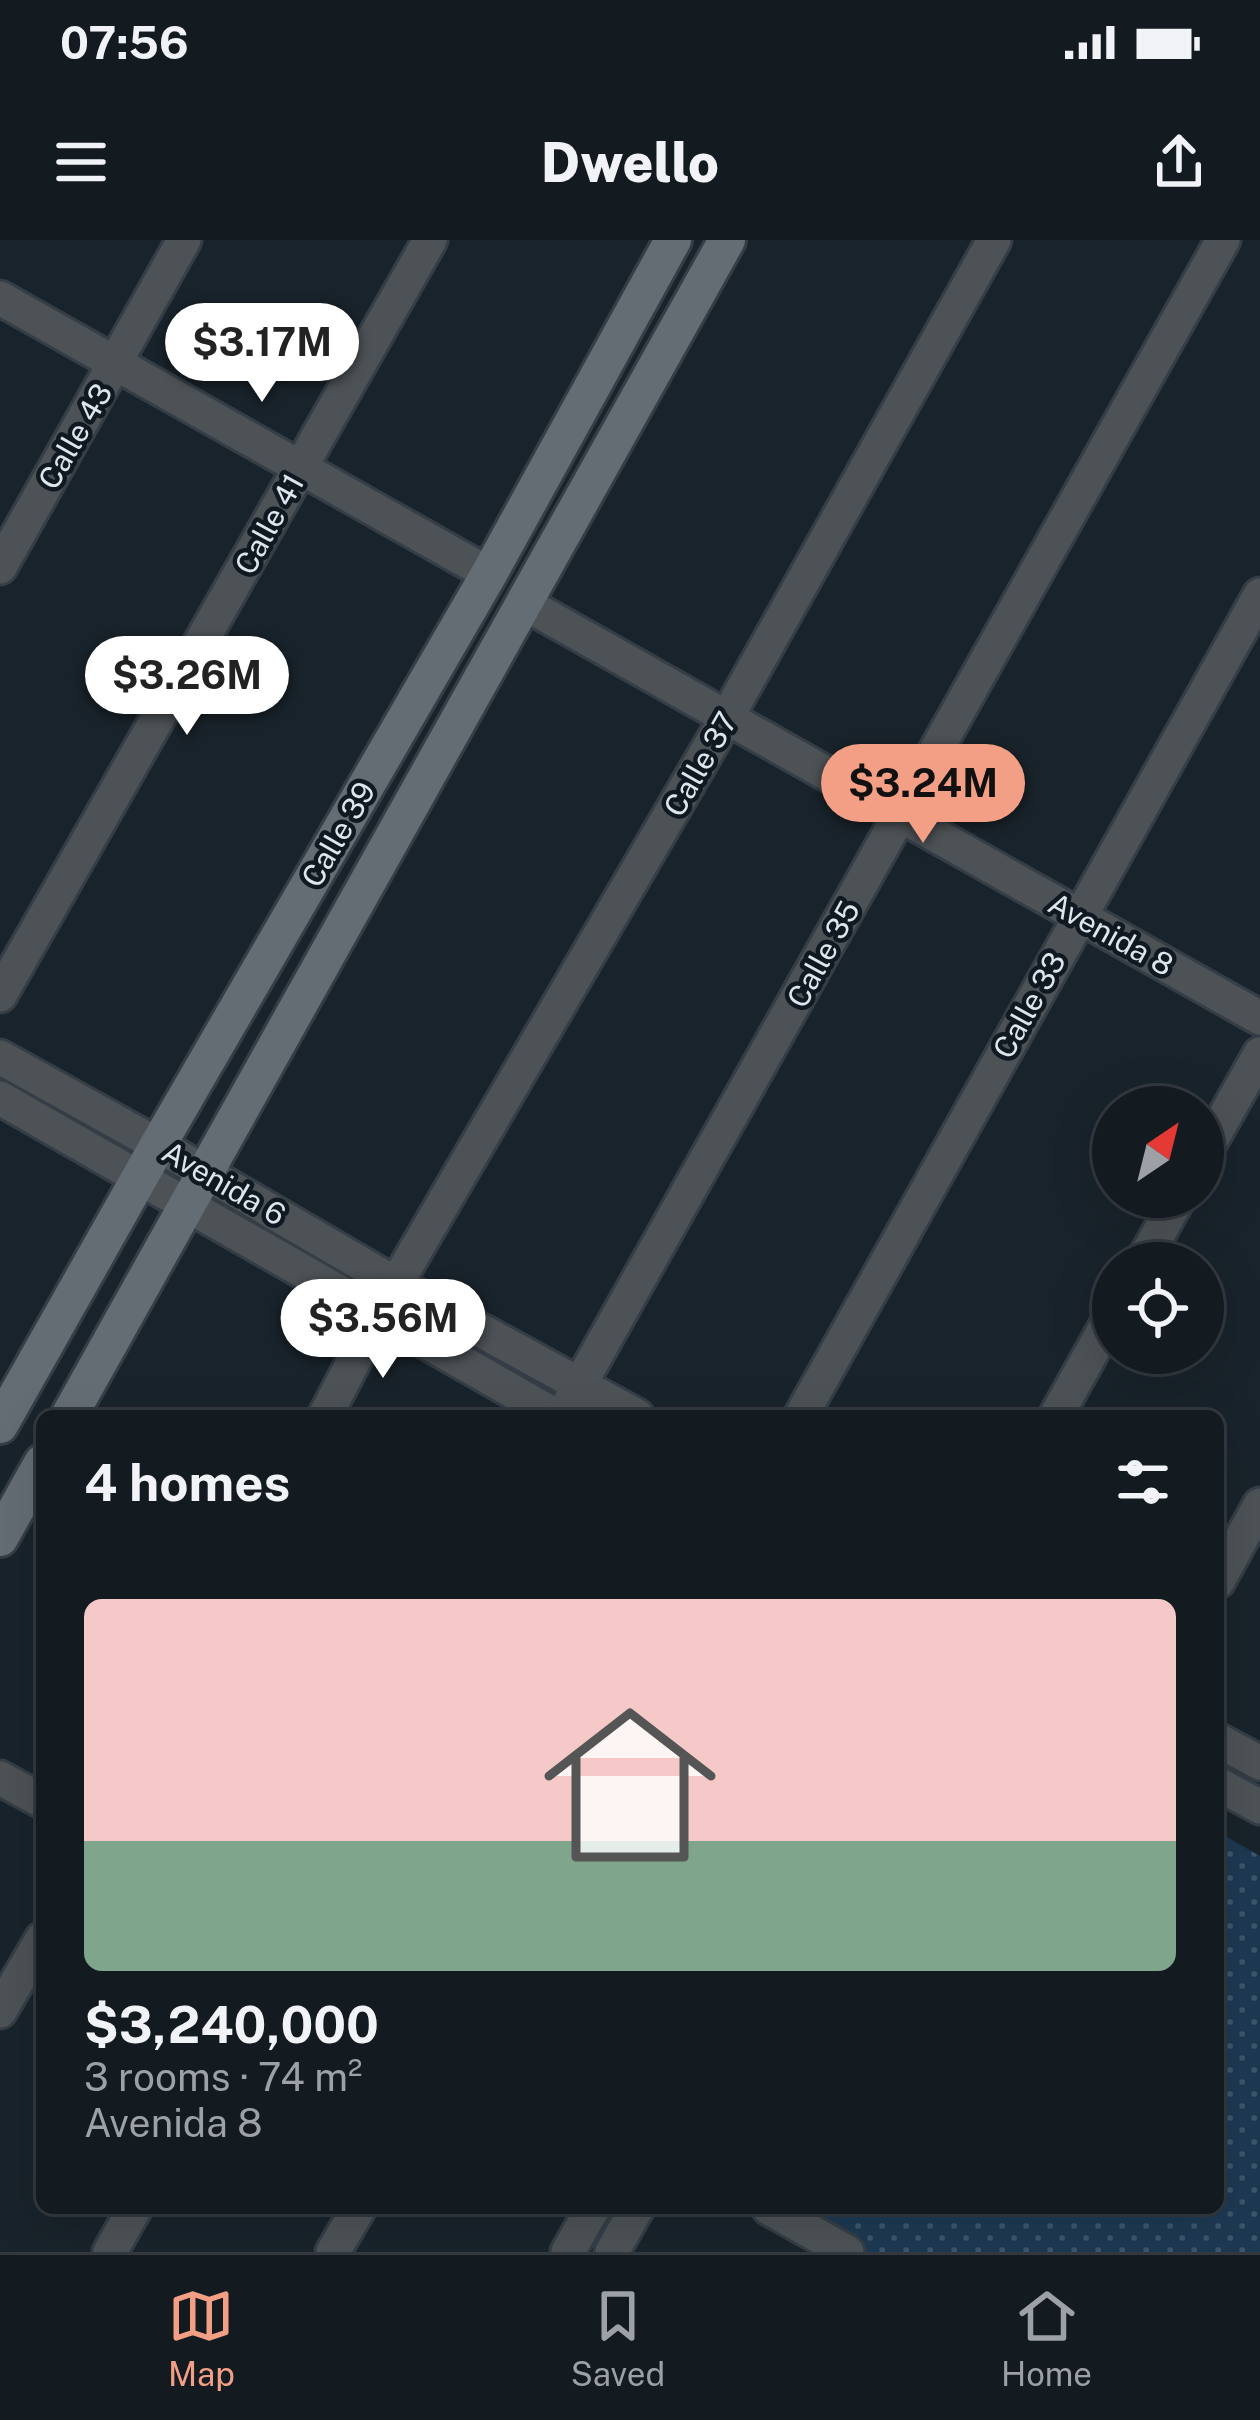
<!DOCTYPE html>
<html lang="en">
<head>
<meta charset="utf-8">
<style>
  body { margin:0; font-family:"Public Sans",sans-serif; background:#1c2329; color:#f1f3f6; height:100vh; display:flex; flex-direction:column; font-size:45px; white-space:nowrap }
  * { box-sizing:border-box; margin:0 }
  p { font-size:39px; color:#9da1a5 }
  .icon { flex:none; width:66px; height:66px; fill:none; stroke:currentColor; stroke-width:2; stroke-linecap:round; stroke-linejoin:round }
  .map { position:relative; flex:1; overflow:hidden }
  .drawer { position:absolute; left:36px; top:1170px; width:1188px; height:804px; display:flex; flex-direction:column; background:#131a20; border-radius:18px; box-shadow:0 12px 48px #0002,0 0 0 3px #32383e }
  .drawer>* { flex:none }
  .needle { width:78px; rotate:35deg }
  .controls { position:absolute; left:1092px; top:846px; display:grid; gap:24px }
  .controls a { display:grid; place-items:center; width:132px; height:132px; border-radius:50%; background:#131a20; box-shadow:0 12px 48px #0002,0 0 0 3px #32383e; font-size:60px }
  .price { position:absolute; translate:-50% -102px; padding:0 27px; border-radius:42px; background:#fff; color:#222; font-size:39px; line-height:78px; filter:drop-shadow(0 3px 6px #0008) }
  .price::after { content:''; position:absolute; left:50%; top:72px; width:36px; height:27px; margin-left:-18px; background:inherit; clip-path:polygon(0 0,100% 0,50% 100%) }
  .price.selected { background:#f39f85; color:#111 }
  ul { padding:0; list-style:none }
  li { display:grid; align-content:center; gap:24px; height:636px; padding:0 48px }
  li+li { border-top:3px solid #32383e }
  li span { display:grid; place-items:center; height:372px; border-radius:18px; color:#555 }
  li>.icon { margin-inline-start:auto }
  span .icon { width:216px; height:216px; fill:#fffc; stroke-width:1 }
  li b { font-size:51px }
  h2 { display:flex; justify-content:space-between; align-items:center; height:144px; padding:0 48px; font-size:51px }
  .status { display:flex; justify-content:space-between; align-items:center; height:84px; padding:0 60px; background:#131a20; direction:ltr }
  .status svg { height:33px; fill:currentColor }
  header { display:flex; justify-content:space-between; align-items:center; height:156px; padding:0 48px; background:#131a20; font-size:54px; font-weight:800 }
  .tab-bar { display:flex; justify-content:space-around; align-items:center; height:168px; border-top:3px solid #32383e; background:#131a20; font-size:33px; color:#9da1a5 }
  .tab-bar a { display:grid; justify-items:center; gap:6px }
  .tab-bar .selected { color:#f39f85 }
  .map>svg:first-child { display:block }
</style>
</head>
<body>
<div class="status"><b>07:56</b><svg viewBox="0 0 49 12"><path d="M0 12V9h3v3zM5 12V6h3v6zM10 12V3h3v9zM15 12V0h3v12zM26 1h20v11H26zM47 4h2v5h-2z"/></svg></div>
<header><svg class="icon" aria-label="menu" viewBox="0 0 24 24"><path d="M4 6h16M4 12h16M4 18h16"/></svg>Dwello<svg class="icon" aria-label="share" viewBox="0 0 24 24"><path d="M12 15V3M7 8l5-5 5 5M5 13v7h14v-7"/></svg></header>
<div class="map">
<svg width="1260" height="2012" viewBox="0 0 1260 2012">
  <defs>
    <pattern id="park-dots" width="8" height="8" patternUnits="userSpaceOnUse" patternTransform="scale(3)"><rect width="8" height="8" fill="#1d3952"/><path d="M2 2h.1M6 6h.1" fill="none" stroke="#3d566b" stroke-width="1.8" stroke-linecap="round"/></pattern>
  </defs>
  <rect width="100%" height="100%" fill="#19232b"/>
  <polygon fill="url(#park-dots)" points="1218,1592 1260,1616 1260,2012 867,2012 795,1968 1218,1968"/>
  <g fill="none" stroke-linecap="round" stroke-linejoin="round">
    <g stroke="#353e46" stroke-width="39">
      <g id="minor">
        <polyline points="0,58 489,334"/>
        <polyline points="0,327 184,0"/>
        <polyline points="524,363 1260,778"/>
        <polyline points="0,755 430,0"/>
        <polyline points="0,817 158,905 396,1044 637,1176"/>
        <polyline points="0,858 556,1176"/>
        <polyline points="1203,915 1260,814"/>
        <polyline points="1142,1023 1179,957"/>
        <polyline points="396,1044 727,477 994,0"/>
        <polyline points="325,1176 379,1073"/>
        <polyline points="562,1176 1223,0"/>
        <polyline points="801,1176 1260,355"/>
        <polyline points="1056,1176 1113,1074"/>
        <polyline points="1218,1341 1260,1265"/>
        <polyline points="1218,1500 1260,1523"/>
        <polyline points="0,1538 42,1561"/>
        <polyline points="1218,1544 1260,1567"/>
        <polyline points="0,1771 42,1699"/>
        <polyline points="769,1968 847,2012"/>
        <polyline points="110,2012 135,1968"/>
        <polyline points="333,2012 359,1968"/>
        <polyline points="568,2012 593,1968"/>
        <polyline points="612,2012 637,1968"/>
      </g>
    </g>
    <g stroke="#353e46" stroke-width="42">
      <g id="secondary">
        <polyline points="69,1176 727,0"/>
        <polyline points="0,1185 158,905 489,334 673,0"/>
        <polyline points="0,1298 42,1223"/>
      </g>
    </g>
    <use href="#minor" stroke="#4d5256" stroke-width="33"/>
    <use href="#secondary" stroke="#656d74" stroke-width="36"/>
  </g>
  <g text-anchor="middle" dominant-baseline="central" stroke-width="9" stroke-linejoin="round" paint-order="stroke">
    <g font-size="30" fill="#dee5eb" stroke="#101922">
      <text transform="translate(75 196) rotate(-60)">Calle 43</text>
      <text transform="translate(269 284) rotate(-61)">Calle 41</text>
      <text transform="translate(700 524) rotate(-60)">Calle 37</text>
      <text transform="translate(338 594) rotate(-60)">Calle 39</text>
      <text transform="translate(1111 694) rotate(29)">Avenida 8</text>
      <text transform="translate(823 714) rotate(-61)">Calle 35</text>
      <text transform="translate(1029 765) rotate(-61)">Calle 33</text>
      <text transform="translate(224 943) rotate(30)">Avenida 6</text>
    </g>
  </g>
</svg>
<div class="controls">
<a><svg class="needle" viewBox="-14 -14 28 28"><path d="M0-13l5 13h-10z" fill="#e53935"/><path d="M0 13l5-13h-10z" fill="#9da1a5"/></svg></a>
<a><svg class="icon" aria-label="locate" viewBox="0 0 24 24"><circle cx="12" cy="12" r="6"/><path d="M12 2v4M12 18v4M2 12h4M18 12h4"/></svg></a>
</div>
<b class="price" style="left:262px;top:165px">$3.17M</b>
<b class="price" style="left:187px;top:498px">$3.26M</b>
<b class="price selected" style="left:923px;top:606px">$3.24M</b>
<b class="price" style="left:383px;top:1141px">$3.56M</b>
<section class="drawer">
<h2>4 homes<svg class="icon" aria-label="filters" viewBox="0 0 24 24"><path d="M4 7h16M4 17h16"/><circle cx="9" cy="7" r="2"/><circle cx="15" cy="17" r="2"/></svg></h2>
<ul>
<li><span style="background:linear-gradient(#f6c9c9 65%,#7fa58c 0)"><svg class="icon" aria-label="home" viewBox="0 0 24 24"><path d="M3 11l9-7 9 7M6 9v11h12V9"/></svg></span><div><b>$3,240,000</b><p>3 rooms · 74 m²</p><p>Avenida 8</p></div></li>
</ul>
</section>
</div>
<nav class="tab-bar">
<a class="selected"><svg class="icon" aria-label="map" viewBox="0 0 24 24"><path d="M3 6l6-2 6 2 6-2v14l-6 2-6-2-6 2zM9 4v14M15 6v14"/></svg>Map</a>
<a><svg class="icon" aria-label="saved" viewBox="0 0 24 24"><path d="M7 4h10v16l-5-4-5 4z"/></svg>Saved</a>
<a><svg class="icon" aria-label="home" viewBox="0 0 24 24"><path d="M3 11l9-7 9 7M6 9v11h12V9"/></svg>Home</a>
</nav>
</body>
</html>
